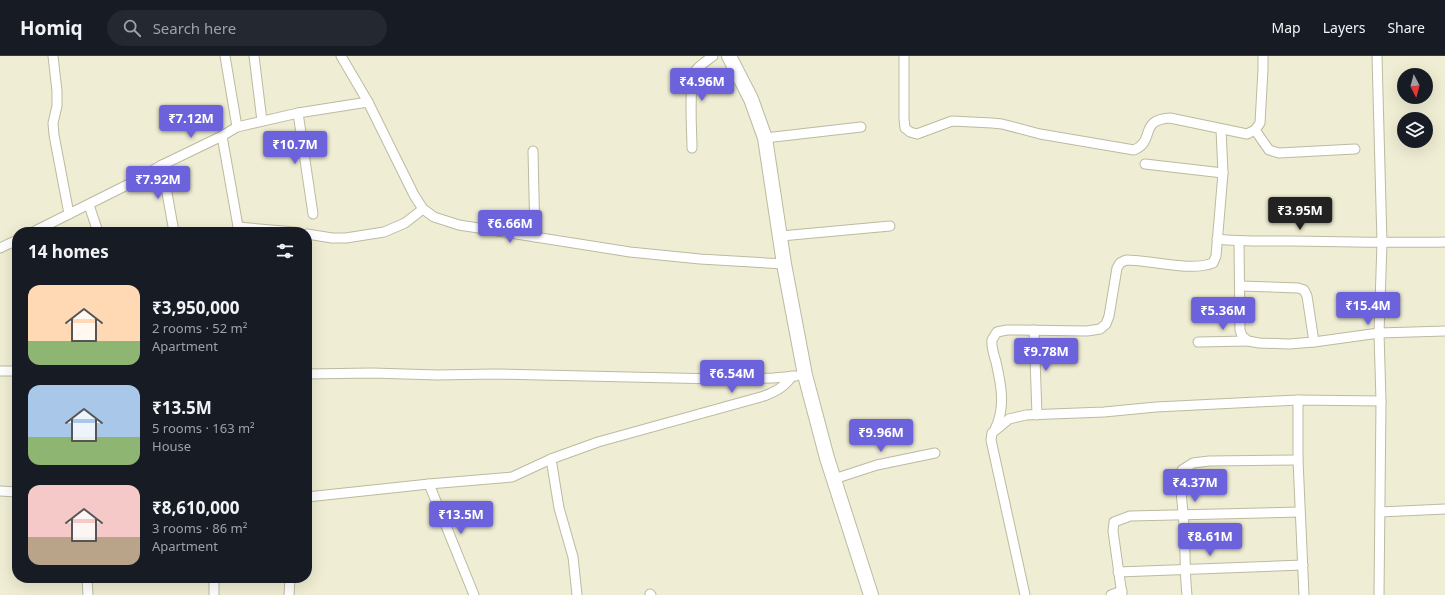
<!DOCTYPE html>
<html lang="en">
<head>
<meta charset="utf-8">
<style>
  body { margin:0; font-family:"Noto Sans",sans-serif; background:#242831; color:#f1f3f6; height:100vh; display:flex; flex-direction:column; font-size:15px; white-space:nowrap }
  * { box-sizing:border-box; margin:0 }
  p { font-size:13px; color:#9ea1a6 }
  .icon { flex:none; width:22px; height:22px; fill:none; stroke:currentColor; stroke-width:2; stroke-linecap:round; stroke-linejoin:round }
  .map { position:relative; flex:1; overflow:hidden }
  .sheet { position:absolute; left:12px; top:171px; width:300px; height:356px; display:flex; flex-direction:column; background:#171b24; border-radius:16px; box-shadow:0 4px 16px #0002 }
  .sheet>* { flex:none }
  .needle { width:26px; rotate:174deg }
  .tools { position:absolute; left:1397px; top:12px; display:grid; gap:8px }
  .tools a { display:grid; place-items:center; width:36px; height:36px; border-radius:50%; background:#171b24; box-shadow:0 4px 16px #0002; font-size:20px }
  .price { position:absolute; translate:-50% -34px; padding:0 9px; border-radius:4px; background:#6b62dc; color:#fff; font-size:13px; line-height:26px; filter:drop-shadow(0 1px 2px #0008) }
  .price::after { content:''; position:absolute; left:50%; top:24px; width:12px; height:9px; margin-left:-6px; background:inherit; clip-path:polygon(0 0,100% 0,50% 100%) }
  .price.active { background:#222; color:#fff }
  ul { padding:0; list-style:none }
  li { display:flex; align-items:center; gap:12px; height:100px; padding:0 16px }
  li span { display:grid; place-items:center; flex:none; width:112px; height:80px; border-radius:12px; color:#555 }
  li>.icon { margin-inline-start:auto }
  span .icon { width:48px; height:48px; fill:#fffc; stroke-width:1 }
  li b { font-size:17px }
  h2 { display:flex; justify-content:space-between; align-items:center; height:48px; padding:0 16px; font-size:17px }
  header { display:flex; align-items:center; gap:24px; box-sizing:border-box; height:56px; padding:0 20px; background:#171b24; border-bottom:1px solid #363941 }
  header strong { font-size:19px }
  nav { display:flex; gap:22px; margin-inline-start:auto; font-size:14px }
  .search { width:280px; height:36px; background:#242831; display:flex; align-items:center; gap:10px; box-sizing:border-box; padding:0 14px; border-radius:22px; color:#9ea1a6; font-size:15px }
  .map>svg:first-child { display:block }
</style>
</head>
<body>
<header>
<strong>Homiq</strong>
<div class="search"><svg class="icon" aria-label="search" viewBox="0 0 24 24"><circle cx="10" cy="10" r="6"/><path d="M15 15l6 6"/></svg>Search here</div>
<nav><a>Map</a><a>Layers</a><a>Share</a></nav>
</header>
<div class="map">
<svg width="1445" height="539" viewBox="0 0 1445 539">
  <rect width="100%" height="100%" fill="#efedd3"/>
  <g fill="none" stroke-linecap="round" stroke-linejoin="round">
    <g stroke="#bcbaa1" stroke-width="11">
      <g id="minor">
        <polyline points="53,0 57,35 57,50 53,67 54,79 69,158"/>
        <polyline points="225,0 237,71"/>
        <polyline points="254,0 262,65"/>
        <polyline points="341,0 368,46 414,139 423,153 434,161 459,169 630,196 700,203 784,208"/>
        <path d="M 904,0 L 904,63 L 905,72 L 910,76 L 917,78 L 952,65 L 992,67 L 1002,68 L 1040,78 L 1134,94 C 1156,85 1138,64 1170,62 L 1247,78 L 1255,74 L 1260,67 L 1263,13 L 1263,0"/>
        <polyline points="1377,0 1382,187 1379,277 1381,345 1379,539"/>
        <polyline points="298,57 313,158"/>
        <polyline points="1255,74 1269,94 1279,97 1355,93"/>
        <polyline points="222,80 239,176"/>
        <polyline points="765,82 861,71"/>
        <path d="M 692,92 C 692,75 688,26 696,14 C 700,9 708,4 713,0"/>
        <polyline points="533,95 535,181"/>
        <polyline points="1145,108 1223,117"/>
        <polyline points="162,109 174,176"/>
        <polyline points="89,149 98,176"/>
        <polyline points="238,171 294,176"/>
        <polyline points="33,176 133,126 162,109 222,80 237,71 298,57 368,46"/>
        <polyline points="307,178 332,182 346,182 384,176 405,167 423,153"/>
        <polyline points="781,180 890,170"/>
        <path d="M 1217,183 C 1242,186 1267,185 1293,185 C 1343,186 1394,187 1445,186"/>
        <polyline points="1239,186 1240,274 1242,280 1248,285 1259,287 1289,288 1314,286 1379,277 1445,275"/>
        <polyline points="0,192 17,184"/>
        <polyline points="1240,230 1298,232 1304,234 1307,240 1314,286"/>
        <polyline points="1034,274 1037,359"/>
        <polyline points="1198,286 1248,285"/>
        <polyline points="0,315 17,315"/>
        <polyline points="307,318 372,317 438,319 494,318 717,323 773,322 796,320"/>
        <polyline points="1298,344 1298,404 1304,539"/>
        <path d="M 995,373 C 1006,352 1001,328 996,306 C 994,299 991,291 992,284 C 993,282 995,279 997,276 L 1007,274 L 1019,274 L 1087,275 L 1100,273 L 1106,268 L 1109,260 L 1117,212 L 1120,207 L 1126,204 C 1152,204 1190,216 1213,207 L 1216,200 L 1223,117 L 1221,73"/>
        <polyline points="551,403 559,452 573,501 577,539"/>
        <polyline points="834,423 877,409 935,397"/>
        <polyline points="429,428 474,539"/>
        <polyline points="0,435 17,436"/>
        <path d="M 307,441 L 429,428 L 512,421 L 551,403 L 598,386 L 764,340 C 777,335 784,331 792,320"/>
        <polyline points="1380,456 1445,453"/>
        <polyline points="1118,516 1303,509"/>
        <polyline points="87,522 88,539"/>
        <polyline points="214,522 214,539"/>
        <polyline points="650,538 651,539"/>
        <polyline points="289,539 290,522"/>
        <polyline points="1025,539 991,384 992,377 1009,363 1026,359 1104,356 1156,351 1298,344 1381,345"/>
        <polyline points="1111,539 1122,535"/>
        <polyline points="1122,539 1113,475 1114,466 1130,460 1300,456"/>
        <path d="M 1187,539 C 1184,512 1186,485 1183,457 C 1182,442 1179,429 1182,414 L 1193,407 L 1209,405 L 1298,404"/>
      </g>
    </g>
    <g stroke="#bcbaa1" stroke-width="16">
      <polyline id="trunk" points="729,0 751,43 765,82 784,208 805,319 827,402 871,539"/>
    </g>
    <use href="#minor" stroke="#fff" stroke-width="9"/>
    <use href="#trunk" stroke="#fff" stroke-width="14"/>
  </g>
</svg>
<div class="tools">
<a><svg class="needle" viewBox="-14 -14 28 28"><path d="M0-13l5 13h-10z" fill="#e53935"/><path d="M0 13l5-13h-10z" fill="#9ea1a6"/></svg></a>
<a><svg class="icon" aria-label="layers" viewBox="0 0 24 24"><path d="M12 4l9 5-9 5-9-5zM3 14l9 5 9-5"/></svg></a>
</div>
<b class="price" style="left:702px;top:46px">₹4.96M</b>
<b class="price" style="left:191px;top:83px">₹7.12M</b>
<b class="price" style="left:295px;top:109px">₹10.7M</b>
<b class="price" style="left:158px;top:144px">₹7.92M</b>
<b class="price active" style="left:1300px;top:175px">₹3.95M</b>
<b class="price" style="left:510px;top:188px">₹6.66M</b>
<b class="price" style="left:1368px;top:270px">₹15.4M</b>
<b class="price" style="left:1223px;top:275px">₹5.36M</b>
<b class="price" style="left:1046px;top:316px">₹9.78M</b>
<b class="price" style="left:732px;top:338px">₹6.54M</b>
<b class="price" style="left:881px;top:397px">₹9.96M</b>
<b class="price" style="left:1195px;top:447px">₹4.37M</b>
<b class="price" style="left:461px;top:479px">₹13.5M</b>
<b class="price" style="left:1210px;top:501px">₹8.61M</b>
<section class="sheet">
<h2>14 homes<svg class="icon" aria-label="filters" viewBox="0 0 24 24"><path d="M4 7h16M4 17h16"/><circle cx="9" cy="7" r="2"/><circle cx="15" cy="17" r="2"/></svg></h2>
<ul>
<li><span style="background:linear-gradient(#ffd9b3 70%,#8fb573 0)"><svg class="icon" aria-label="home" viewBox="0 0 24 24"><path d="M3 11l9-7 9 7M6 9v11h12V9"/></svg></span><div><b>₹3,950,000</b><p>2 rooms · 52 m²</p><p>Apartment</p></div></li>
<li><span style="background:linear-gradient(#a9c7e8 65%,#8fb573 0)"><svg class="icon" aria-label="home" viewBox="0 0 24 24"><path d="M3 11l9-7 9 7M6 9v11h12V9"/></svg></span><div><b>₹13.5M</b><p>5 rooms · 163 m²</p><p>House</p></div></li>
<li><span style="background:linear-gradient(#f6c9c9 65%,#b9a48a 0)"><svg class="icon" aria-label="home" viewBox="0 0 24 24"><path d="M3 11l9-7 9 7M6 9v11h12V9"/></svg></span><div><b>₹8,610,000</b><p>3 rooms · 86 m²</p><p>Apartment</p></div></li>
</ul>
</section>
</div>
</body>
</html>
